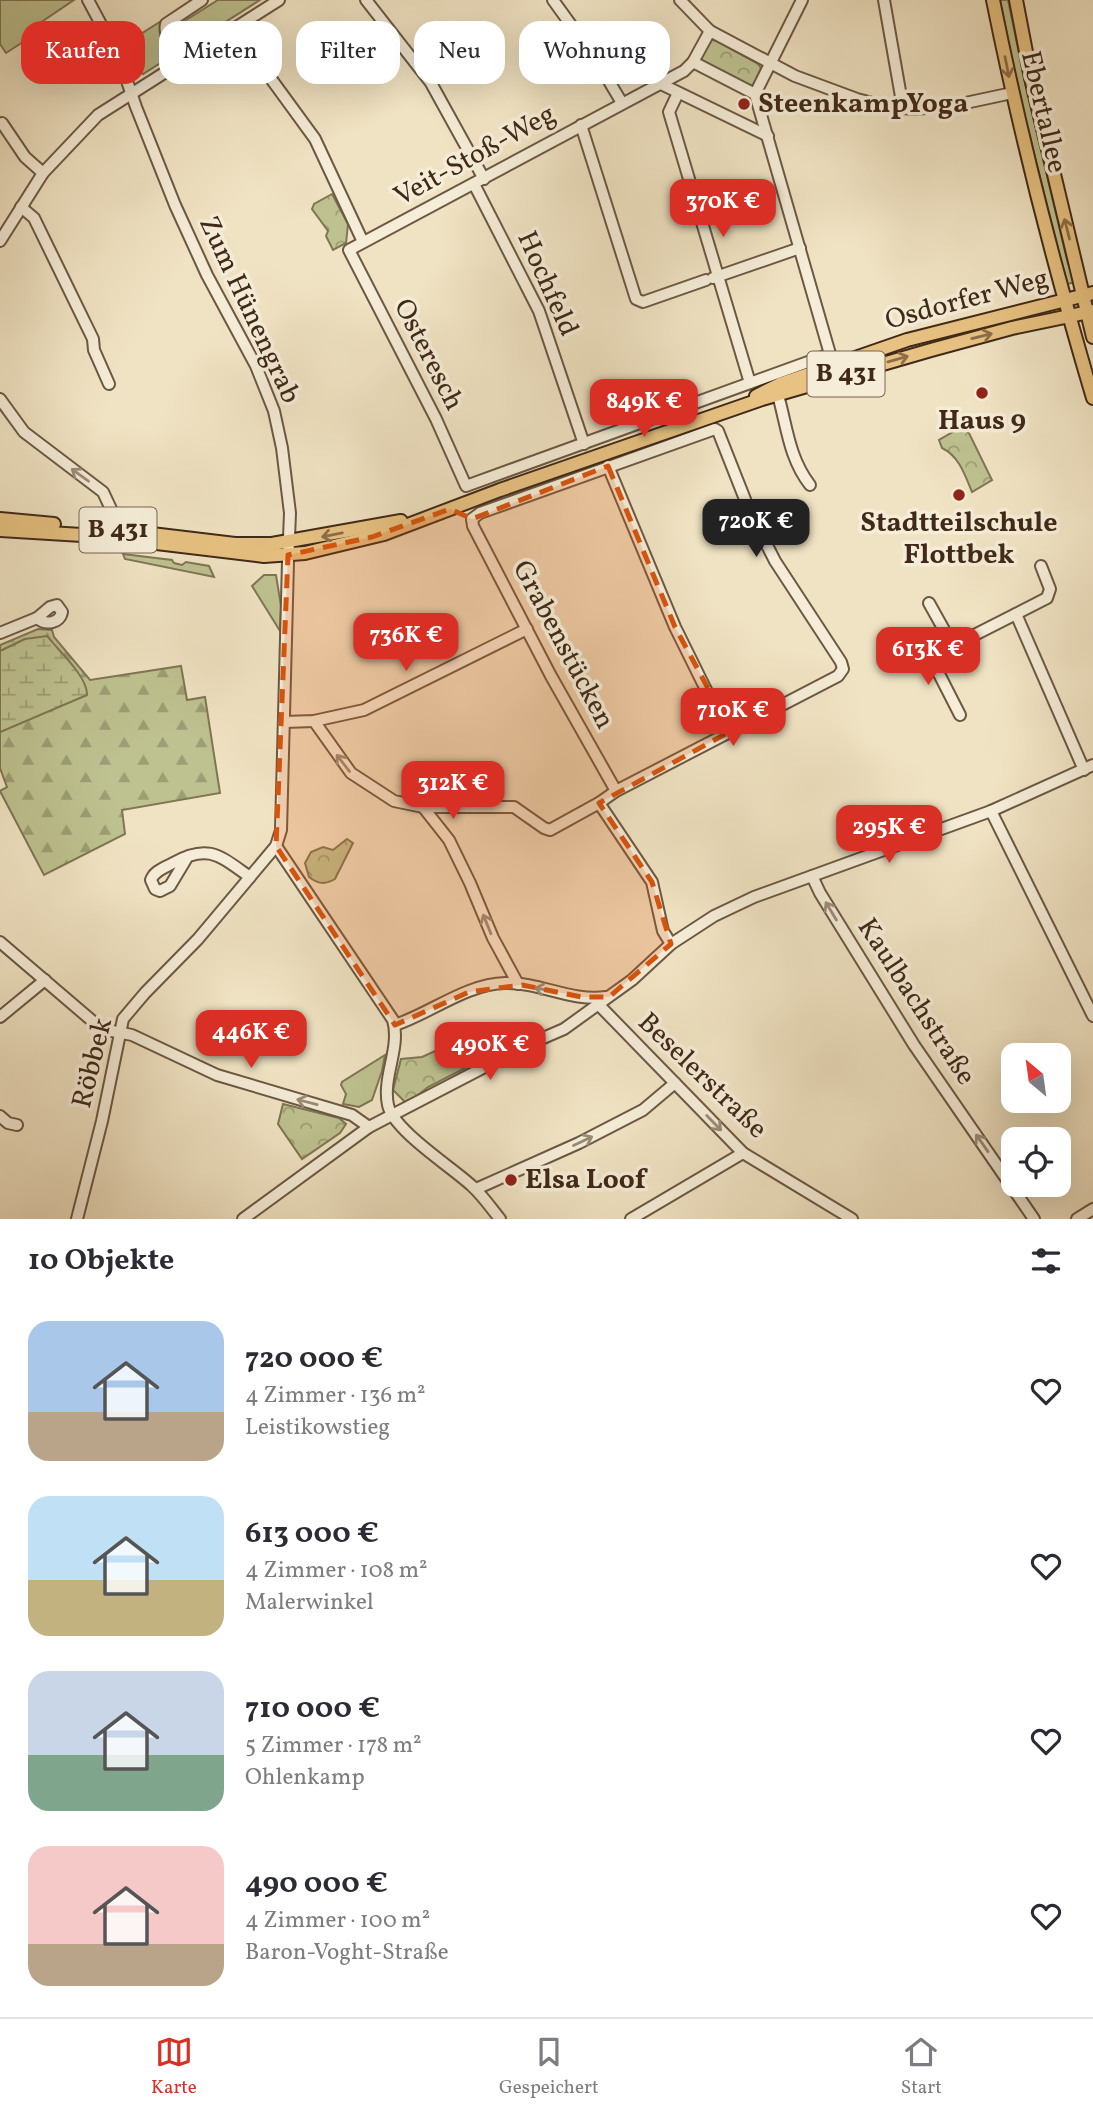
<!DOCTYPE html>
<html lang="de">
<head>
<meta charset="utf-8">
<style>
  body { margin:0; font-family:Vollkorn,serif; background:#f2f2f3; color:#2b2b33; height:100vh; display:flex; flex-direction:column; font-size:26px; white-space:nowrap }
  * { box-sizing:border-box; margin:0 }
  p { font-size:23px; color:#7c7c81 }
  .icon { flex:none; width:38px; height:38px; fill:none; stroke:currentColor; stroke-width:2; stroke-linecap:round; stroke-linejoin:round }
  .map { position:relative; height:1219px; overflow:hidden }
  .details { display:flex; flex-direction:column; background:#fff; flex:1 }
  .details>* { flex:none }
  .top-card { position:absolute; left:21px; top:21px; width:700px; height:63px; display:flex; gap:14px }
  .needle { width:46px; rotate:331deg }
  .buttons { position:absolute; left:1001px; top:1043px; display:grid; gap:14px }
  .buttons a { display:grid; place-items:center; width:70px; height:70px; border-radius:14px; background:#fff; box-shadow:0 7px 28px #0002; font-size:35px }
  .price { position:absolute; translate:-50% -60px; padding:0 16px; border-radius:14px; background:#d93025; color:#fff; font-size:23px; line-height:46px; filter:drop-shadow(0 2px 4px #0008) }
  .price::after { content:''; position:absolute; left:50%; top:42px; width:21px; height:16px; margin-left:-10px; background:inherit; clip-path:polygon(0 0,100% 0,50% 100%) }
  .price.current { background:#222; color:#fff }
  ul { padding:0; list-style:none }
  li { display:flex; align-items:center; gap:21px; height:175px; padding:0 28px }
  li span { display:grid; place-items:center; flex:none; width:196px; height:140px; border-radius:21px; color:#555 }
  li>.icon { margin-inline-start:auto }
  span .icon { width:84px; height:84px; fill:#fffc; stroke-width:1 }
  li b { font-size:30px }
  h2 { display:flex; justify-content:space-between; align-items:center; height:84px; padding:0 28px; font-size:30px }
  .chip { padding:0 24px; border-radius:21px; background:#fff; box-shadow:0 7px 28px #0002; font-size:24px; line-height:63px }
  .chip.current { background:#d93025; color:#fff }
  .tab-bar { display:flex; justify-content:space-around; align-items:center; height:98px; border-top:2px solid #e1e1e2; background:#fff; font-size:19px; color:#7c7c81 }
  .tab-bar a { display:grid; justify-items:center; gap:4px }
  .tab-bar .current { color:#d93025 }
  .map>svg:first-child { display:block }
</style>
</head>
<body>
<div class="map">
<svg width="1093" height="1219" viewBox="0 0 1093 1219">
  <defs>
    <pattern id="forest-firs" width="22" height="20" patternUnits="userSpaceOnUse" patternTransform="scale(1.75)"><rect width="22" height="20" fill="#bec290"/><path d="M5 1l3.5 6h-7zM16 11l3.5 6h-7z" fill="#9c9e75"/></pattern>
    <pattern id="wetland-marsh" width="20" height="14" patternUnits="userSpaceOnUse" patternTransform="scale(1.75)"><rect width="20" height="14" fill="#bec290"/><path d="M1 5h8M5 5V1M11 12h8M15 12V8" fill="none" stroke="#9c9e75"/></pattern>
    <pattern id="park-crowns" width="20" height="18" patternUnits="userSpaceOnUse" patternTransform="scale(1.75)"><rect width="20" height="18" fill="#bec290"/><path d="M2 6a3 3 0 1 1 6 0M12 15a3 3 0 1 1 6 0" fill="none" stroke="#9c9e75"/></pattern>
  </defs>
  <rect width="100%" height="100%" fill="#f0e3c3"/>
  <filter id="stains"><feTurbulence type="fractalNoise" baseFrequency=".00286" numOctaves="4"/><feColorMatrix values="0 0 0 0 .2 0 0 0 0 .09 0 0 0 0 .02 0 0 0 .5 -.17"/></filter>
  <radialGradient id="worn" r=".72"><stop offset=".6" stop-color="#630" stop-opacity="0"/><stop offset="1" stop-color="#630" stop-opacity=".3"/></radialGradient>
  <g fill="#bec290" stroke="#7f7654" stroke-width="2">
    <polygon points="0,0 74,0 34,27 37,33 6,53 0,44"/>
    <polygon points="218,0 260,0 180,51 168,26 176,19 178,25"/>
    <polygon points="1000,0 1008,0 1027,92 1068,264 1071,264 1076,282 1067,284 1019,94"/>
    <polygon points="166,18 160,32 173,55 143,74 132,68 122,46"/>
    <polygon points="123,554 172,560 174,563 182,565 186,562 209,566 214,577 125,559"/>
    <polygon points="264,575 276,575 281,606 280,631 252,586"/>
    <polygon points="385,1055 382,1071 372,1100 359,1107 343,1104 346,1094 341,1085 342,1082"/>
  </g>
  <polygon fill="url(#forest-firs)" stroke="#7f7654" stroke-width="2" points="38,629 52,630 54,637 90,680 181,666 187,700 205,697 220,793 122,810 125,834 44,875 0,791 7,787 0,768 0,732 86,695 25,639 0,651 0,645"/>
  <path fill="url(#wetland-marsh)" stroke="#7f7654" stroke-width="2" d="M 47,636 C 58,650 88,677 87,695 L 0,732 L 0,651 L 25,639 Z"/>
  <g fill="url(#park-crowns)" stroke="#7f7654" stroke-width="2">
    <polygon points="709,40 715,40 758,64 761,68 755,83 750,86 701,61 700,58"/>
    <polygon points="332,194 348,224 346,243 333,250 326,236 328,231 312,209 314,204"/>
    <path d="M 965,425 L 992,480 L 972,492 C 965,475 959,456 942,448 L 939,440 Z"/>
    <path d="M 347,839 L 353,843 L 335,879 C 325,885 318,884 309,877 L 305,863 L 311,852 L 323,847 L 333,850 Z"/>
    <polygon points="464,1038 475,1063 428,1087 417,1096 417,1098 406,1103 393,1090 401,1059 422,1057"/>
    <polygon points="283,1104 339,1118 346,1124 340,1133 302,1159 278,1124"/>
  </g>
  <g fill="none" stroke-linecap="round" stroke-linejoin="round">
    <g stroke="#6c5843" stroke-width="14">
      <g id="minor">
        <polyline points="366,0 431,83 484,179"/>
        <polyline points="553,0 597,61 622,103"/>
        <polyline points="680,0 710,31 795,76 857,99 888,107 915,109 956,105 1012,93"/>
        <polyline points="884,0 903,108"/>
        <polyline points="234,28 315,139 363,242"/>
        <polyline points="710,31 693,62 684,71 349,250 436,419 466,486 830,354"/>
        <path d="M 181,61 C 174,50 163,37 166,24 L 202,0"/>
        <polyline points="693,62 755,94"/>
        <polyline points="661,84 768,136"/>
        <polyline points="678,93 669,112 750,383"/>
        <polyline points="755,94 830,354"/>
        <polyline points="755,94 802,0"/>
        <polyline points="2,123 25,157 43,173"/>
        <polyline points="581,125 636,299 643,302 706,280"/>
        <polyline points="474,184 539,311 584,444"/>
        <polyline points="21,207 34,218 93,339 94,350 109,384"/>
        <polyline points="0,241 43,173 98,115 279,0"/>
        <polyline points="713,278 800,248"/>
        <path d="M 778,395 C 787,427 789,458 810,485"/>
        <polyline points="0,399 24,432 103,492 111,509 113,530"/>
        <polyline points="608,466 675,627 718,714 731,731"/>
        <polyline points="472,519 480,513 715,429 718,431 750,512 775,561 841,662 843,669 838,676 616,791 599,803"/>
        <polyline points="472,519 473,526 551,676 616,791"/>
        <polyline points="929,603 953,646"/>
        <path d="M 57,605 L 62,612 C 60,623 46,626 37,618 L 50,607 Z"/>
        <polyline points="1016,614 1084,770"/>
        <polyline points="0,633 37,618"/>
        <polyline points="960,715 936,668 935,662 943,651 1047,598 1050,589 1041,566"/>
        <polyline points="314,721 351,773 394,801 423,807 449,840 470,883 493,938 518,984"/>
        <polyline points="284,722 314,721 364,710 527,629"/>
        <polyline points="423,807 514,807 544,828 550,830 599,803 652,882 663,931 671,944"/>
        <polyline points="991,811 1093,1016"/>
        <path d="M 276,846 L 393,1020 C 401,1048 382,1077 388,1105 C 393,1130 453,1168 472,1186 C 483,1196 491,1208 500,1219"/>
        <path d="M 188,856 L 170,886 L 160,891 L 155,889 L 151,880 C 154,871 164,868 173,863 C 209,843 220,856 250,877"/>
        <polyline points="812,876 820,893 914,1045 1034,1219"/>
        <polyline points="0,942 97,1025 107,1030 132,1035 217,1075 352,1115 369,1127"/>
        <polyline points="598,1004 743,1153 852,1219"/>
        <polyline points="0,1017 45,980"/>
        <path d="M 395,1025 C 431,1013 466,984 505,983 C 540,982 571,1002 606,997"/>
        <polyline points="0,1116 8,1123 17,1125"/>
        <polyline points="476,1189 579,1143 643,1110 675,1083"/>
        <polyline points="77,1219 102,1121 123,1019 145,993 198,939 276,846 281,830 288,562 290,513 282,448 274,411 256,366 207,275 175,205 136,107 119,58 88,0"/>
        <polyline points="243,1219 369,1127 527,1045 564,1029 632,980 671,944 714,916 754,897 991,811 1093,765"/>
        <polyline points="631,1219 743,1153"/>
        <polyline points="1077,1219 1093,1209"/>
      </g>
    </g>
    <g stroke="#402918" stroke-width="16">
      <g id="major">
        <path d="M 993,0 C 1020,134 1054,267 1093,398"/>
        <polyline points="1016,0 1031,78 1093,337"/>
        <polyline points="756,396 780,384 907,340 1093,293"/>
        <polyline points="0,519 54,524"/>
        <polyline points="0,530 98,536 264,556 305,553 384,534 500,490 762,399 931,350 1012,328 1093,311"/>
        <polyline points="135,532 235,544 272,544 401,521"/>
      </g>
    </g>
    <use href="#minor" stroke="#f5edd8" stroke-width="10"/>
    <use href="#major" stroke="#e8c282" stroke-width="12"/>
  </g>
  <defs><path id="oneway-shaft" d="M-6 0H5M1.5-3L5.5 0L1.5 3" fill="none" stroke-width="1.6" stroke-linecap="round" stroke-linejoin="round" transform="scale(1.75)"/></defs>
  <g stroke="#8c6e48">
    <use href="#oneway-shaft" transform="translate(1007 67) rotate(79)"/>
    <use href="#oneway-shaft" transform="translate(1067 229) rotate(-104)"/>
    <use href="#oneway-shaft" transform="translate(982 336) rotate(-14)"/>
    <use href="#oneway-shaft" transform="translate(898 359) rotate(-16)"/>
    <use href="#oneway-shaft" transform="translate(332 535) rotate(169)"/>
  </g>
  <g stroke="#9a8b78">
    <use href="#oneway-shaft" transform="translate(80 475) rotate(-144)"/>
    <use href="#oneway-shaft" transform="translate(343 763) rotate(-128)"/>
    <use href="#oneway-shaft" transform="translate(831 911) rotate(-121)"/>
    <use href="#oneway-shaft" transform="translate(487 924) rotate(-112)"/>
    <use href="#oneway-shaft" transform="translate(545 990) rotate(-168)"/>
    <use href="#oneway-shaft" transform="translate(307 1102) rotate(-165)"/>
    <use href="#oneway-shaft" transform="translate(714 1123) rotate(46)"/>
    <use href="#oneway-shaft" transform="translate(583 1141) rotate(-26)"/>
    <use href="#oneway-shaft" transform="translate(982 1143) rotate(-125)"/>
  </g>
  <path fill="#d7540d" fill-opacity="0.2" stroke="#d7540d" stroke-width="5" stroke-dasharray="14 9" stroke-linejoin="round" d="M 608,466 L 675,627 L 731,731 L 599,803 L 652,882 L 671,944 L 609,997 L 582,997 L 522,985 L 469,992 L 395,1025 L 276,846 L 288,555 L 372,537 L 450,509 L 472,519 Z"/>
  <g fill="#8f2418" stroke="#f5edd8" stroke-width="2.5">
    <circle cx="744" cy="104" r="7"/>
    <circle cx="982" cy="393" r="7"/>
    <circle cx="959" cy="495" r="7"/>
    <circle cx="511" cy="1180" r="7"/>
  </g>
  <g text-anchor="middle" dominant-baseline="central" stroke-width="7" stroke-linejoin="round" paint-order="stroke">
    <g fill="#f5edd8" stroke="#766452" stroke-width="2">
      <rect x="807.5" y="351.5" width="77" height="45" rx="5"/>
      <rect x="79.5" y="507.5" width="77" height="45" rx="5"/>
    </g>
    <g font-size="26" font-weight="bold" fill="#402918">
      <text x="846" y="374">B 431</text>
      <text x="118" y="530">B 431</text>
    </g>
    <g font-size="28" font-weight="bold" fill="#402918" stroke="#f5edd8" text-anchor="start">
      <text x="758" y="104">SteenkampYoga</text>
      <text x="982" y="421" text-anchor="middle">Haus 9</text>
      <text x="959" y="523" text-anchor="middle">Stadtteilschule<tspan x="959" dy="32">Flottbek</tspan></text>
      <text x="525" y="1180">Elsa Loof</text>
    </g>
    <g font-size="28" fill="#402918" stroke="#f5edd8">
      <text transform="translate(1043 112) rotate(77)">Ebertallee</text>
      <text transform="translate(475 156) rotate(-29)">Veit-Stoß-Weg</text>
      <text transform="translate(547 284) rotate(66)">Hochfeld</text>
      <text transform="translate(967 300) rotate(-15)">Osdorfer Weg</text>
      <text transform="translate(249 310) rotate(65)">Zum Hünengrab</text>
      <text transform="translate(428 355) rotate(63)">Osteresch</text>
      <text transform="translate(563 645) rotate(62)">Grabenstücken</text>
      <text transform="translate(916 1002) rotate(57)">Kaulbachstraße</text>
      <text transform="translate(93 1063) rotate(-76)">Röbbek</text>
      <text transform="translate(702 1076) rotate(44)">Beselerstraße</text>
    </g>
  </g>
  <rect width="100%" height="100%" filter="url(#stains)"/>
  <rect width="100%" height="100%" fill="url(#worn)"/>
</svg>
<div class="buttons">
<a><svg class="needle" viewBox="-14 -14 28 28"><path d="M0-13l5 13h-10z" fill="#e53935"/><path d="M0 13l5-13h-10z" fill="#7c7c81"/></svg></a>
<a><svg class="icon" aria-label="locate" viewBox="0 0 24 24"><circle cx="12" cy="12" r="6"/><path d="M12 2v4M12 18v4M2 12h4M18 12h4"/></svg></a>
</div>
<b class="price" style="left:723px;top:239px">370K €</b>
<b class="price" style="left:644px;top:439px">849K €</b>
<b class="price current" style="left:756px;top:559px">720K €</b>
<b class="price" style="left:406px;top:673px">736K €</b>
<b class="price" style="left:928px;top:687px">613K €</b>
<b class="price" style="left:733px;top:748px">710K €</b>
<b class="price" style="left:453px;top:821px">312K €</b>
<b class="price" style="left:889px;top:865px">295K €</b>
<b class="price" style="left:251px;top:1070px">446K €</b>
<b class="price" style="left:490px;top:1082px">490K €</b>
<div class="top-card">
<a class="chip current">Kaufen</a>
<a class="chip">Mieten</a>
<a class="chip">Filter</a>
<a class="chip">Neu</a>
<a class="chip">Wohnung</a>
</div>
</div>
<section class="details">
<h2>10 Objekte<svg class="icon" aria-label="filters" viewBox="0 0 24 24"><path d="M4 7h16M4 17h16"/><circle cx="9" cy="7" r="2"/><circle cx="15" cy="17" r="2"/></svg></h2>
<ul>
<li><span style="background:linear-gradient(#a9c7e8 65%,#b9a48a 0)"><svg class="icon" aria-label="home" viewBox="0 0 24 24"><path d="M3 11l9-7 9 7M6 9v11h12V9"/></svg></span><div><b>720 000 €</b><p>4 Zimmer · 136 m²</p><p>Leistikowstieg</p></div><svg class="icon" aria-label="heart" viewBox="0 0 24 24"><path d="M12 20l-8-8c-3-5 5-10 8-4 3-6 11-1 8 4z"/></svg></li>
<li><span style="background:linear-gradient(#bfe0f5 60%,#c2b280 0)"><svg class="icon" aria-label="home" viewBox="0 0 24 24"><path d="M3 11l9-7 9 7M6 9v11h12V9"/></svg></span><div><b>613 000 €</b><p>4 Zimmer · 108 m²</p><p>Malerwinkel</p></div><svg class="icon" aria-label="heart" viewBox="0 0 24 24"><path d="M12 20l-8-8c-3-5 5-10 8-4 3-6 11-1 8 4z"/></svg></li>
<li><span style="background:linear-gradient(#c9d6e8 60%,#7fa58c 0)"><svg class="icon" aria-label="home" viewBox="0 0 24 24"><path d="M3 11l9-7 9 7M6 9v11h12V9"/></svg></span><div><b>710 000 €</b><p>5 Zimmer · 178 m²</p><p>Ohlenkamp</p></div><svg class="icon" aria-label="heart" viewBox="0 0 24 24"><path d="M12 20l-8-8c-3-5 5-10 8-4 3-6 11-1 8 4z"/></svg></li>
<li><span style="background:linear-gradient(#f6c9c9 70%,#b9a48a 0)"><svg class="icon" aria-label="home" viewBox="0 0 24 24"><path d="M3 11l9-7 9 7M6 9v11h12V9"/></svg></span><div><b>490 000 €</b><p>4 Zimmer · 100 m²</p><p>Baron-Voght-Straße</p></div><svg class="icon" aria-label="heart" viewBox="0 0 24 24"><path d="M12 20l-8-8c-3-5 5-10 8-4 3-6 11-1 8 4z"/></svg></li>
</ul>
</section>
<nav class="tab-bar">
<a class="current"><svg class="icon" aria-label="map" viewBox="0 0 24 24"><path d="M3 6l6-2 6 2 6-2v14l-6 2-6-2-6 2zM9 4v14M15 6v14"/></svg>Karte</a>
<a><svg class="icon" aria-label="saved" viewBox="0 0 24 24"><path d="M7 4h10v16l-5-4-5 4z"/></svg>Gespeichert</a>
<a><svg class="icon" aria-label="home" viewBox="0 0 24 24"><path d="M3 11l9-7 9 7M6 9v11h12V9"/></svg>Start</a>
</nav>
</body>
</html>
